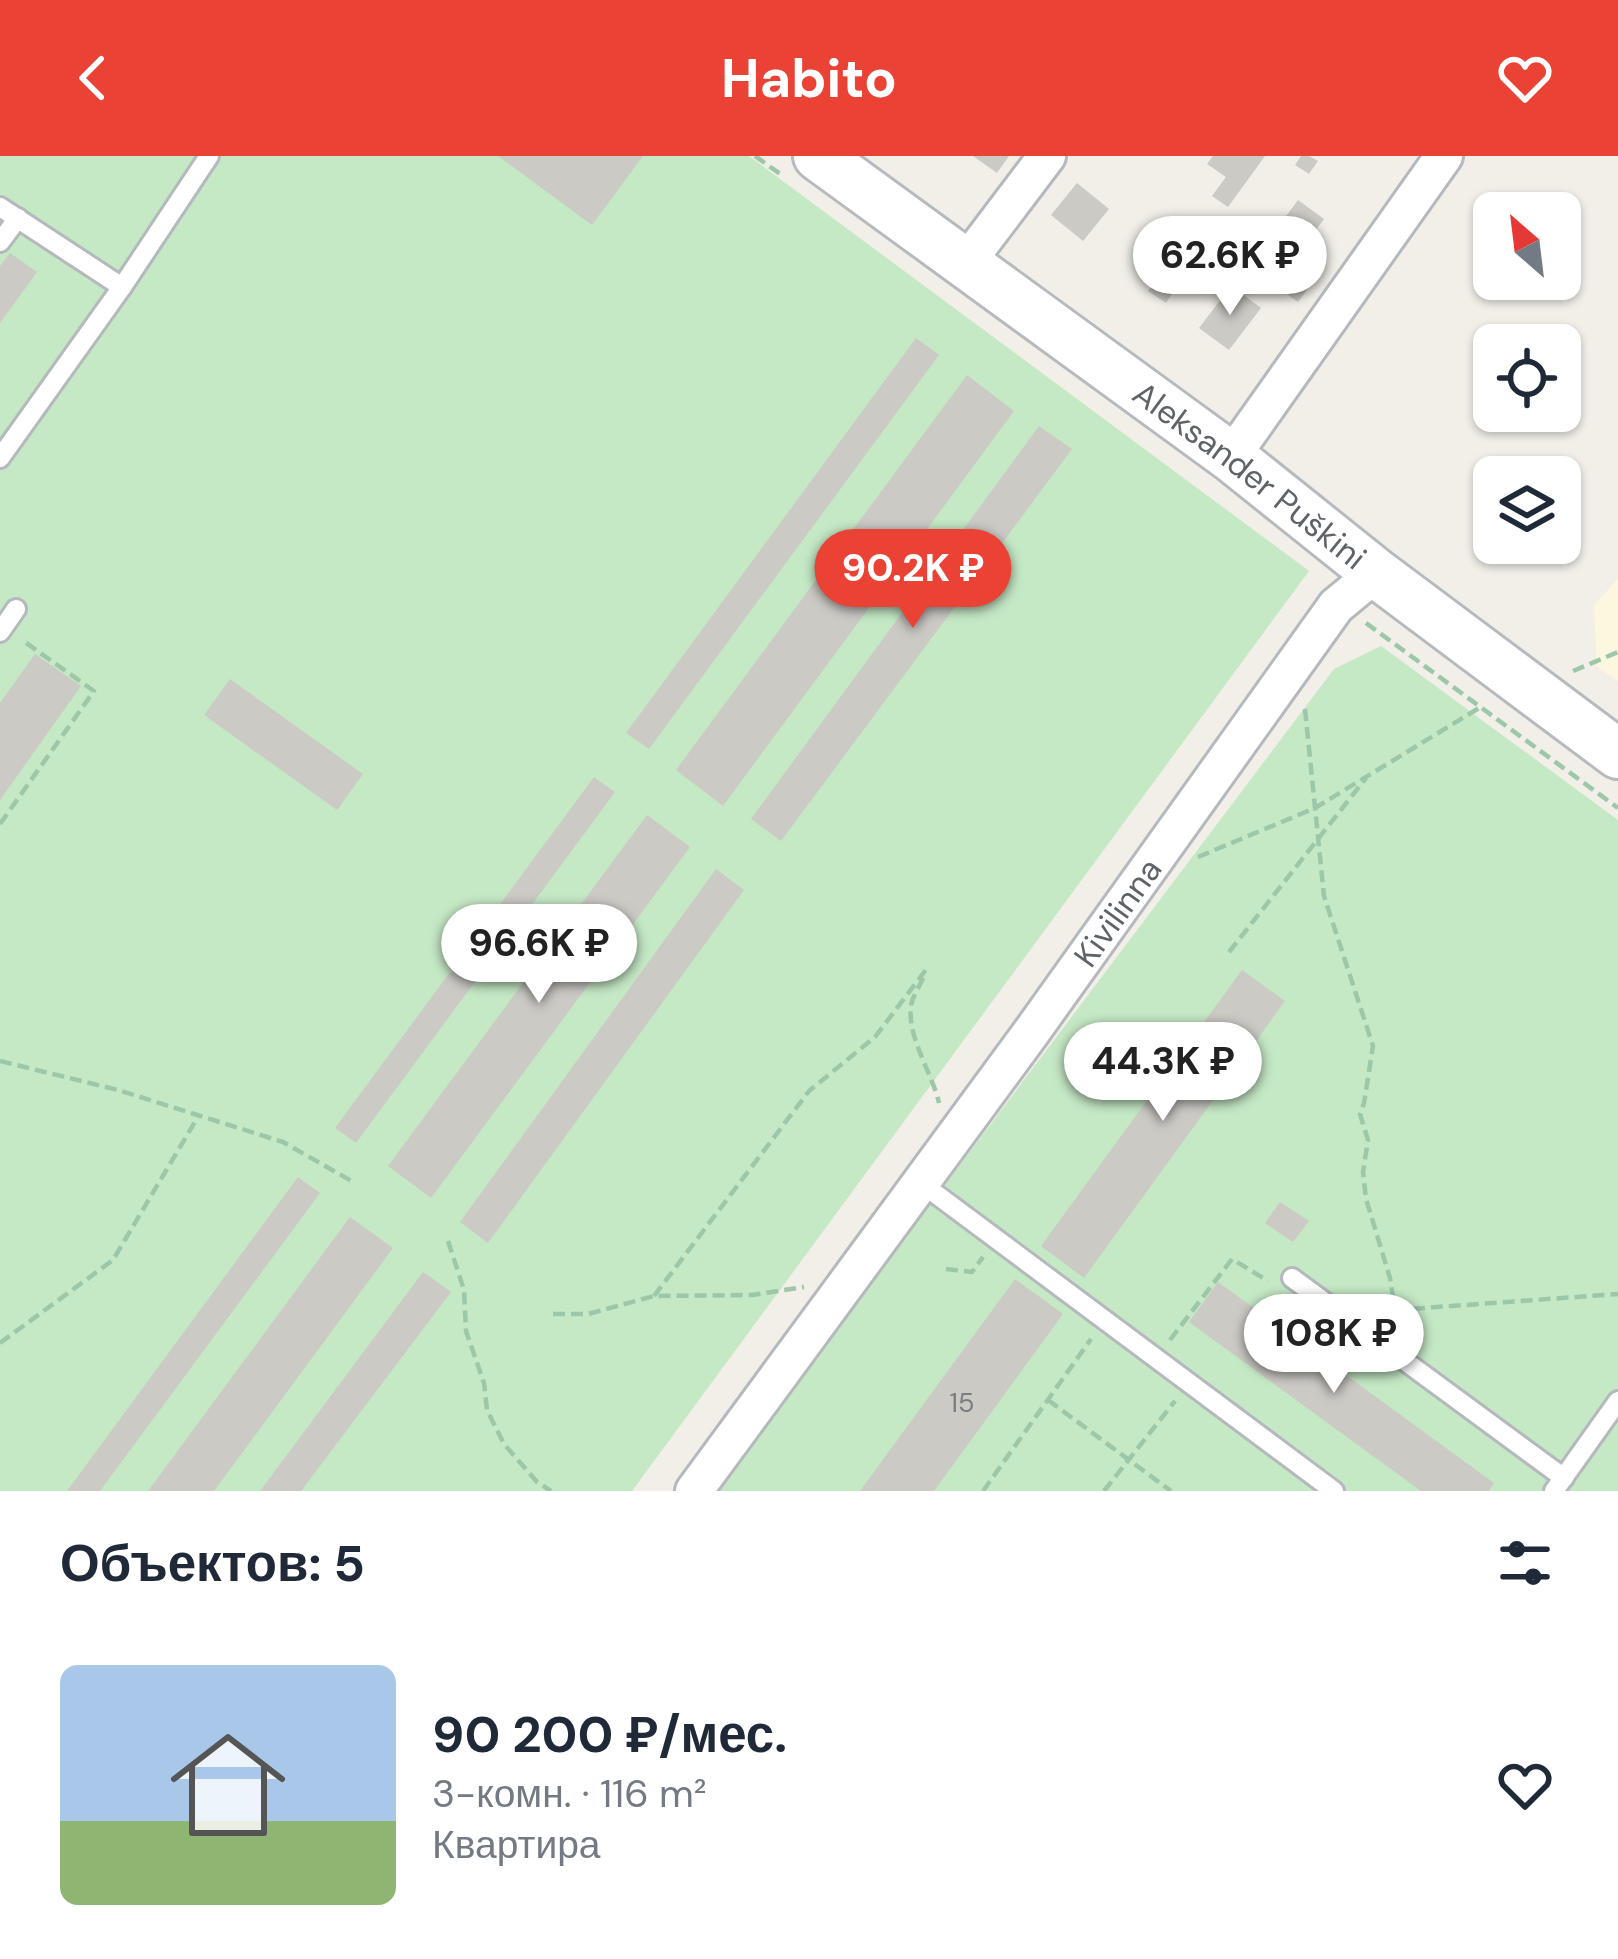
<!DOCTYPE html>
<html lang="ru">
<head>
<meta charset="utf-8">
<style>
  body { margin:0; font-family:"DM Sans",sans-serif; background:#f6f6f7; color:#1f2937; height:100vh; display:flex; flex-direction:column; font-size:45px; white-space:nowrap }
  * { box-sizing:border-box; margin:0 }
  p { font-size:39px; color:#747a83 }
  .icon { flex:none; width:66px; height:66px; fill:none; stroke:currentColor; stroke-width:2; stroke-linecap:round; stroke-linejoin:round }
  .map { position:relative; height:1335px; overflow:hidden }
  .details { display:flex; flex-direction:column; background:#fff; flex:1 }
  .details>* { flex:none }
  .needle { width:78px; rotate:332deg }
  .tools { position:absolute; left:1473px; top:36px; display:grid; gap:24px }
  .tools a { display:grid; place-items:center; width:108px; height:108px; border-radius:18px; background:#fff; box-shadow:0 3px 9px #0004; font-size:60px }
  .price { position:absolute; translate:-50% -102px; padding:0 27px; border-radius:42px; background:#fff; color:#222; font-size:39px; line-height:78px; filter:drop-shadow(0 3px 6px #0008) }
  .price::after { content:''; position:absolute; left:50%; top:72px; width:36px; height:27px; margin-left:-18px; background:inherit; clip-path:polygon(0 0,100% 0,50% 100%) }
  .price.on { background:#ea4335; color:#fff }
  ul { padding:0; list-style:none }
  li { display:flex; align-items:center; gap:36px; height:300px; padding:0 60px }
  li span { display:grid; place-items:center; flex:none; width:336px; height:240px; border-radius:18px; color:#555 }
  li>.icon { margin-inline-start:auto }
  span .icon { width:144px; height:144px; fill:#fffc; stroke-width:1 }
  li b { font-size:51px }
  h2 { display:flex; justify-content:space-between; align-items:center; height:144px; padding:0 60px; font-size:51px }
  header { display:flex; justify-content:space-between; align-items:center; height:156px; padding:0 60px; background:#ea4335; color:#fff; font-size:54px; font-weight:700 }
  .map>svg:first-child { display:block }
</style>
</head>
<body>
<header><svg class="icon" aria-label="back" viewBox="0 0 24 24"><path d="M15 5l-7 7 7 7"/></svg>Habito<svg class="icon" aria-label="heart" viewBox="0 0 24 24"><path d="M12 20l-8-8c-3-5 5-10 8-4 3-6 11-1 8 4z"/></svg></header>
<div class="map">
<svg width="1618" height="1335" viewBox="0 0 1618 1335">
  <rect width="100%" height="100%" fill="#f1efe8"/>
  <polygon fill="#fef7e0" points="1618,423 1618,525 1597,511 1594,449"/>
  <g fill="#c5e8c5">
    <polygon points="0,0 749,0 1309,415 632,1335 0,1335"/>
    <polygon points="1381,490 1618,664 1618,1335 714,1335 1334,513"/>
  </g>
  <g fill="#cccac5">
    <polygon points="498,0 643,0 592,69"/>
    <polygon points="973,0 1009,0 997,17"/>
    <polygon points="1213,0 1265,0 1228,51 1212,40 1226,21 1207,8"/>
    <polygon points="1301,0 1309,0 1318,5 1309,18 1295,9"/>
    <polygon points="1077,27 1109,53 1083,85 1051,59"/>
    <polygon points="1298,44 1324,63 1315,75 1323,81 1308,101 1303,97 1306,92 1278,71"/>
    <polygon points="1190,75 1208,88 1202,97 1209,102 1194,124 1186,118 1166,147 1148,135"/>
    <polygon points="10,97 37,116 0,167 0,110"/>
    <polygon points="1275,111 1307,134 1298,146 1266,123"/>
    <polygon points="1231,130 1261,152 1229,194 1199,172"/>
    <polygon points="916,182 939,199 649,593 626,577"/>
    <polygon points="967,219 1014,255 723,650 676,614"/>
    <polygon points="1039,270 1072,293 781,685 751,663"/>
    <polygon points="35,498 81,530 0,644 0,547"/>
    <polygon points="230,523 363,618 337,654 204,559"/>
    <polygon points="594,621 615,636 356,987 335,972"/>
    <polygon points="647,659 690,691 431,1042 388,1010"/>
    <polygon points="716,713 744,734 488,1087 460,1066"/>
    <polygon points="1242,814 1285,845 1084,1122 1041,1090"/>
    <polygon points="298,1021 320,1037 100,1335 67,1335"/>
    <polygon points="1280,1046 1309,1065 1293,1086 1265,1067"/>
    <polygon points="350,1061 393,1092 214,1335 148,1335"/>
    <polygon points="423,1116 451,1136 301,1335 260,1335"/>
    <polygon points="1015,1123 1063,1158 934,1335 860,1335"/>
    <polygon points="1218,1126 1494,1327 1489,1335 1421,1335 1189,1166"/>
  </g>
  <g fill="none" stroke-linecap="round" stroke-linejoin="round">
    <g stroke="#b5b8bc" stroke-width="24">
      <g id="service">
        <polyline points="0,51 122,131"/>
        <polyline points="0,86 18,62"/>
        <polyline points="0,302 122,131 209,0"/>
        <polyline points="0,476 16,453"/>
        <polyline points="921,1027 1334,1335"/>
        <polyline points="1292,1122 1564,1322"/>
        <polyline points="1554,1335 1618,1245"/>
      </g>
    </g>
    <g stroke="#b5b8bc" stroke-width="42">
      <g id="minor">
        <polyline points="966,107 1047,0"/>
        <polyline points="1231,301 1444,0"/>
        <path id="s1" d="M 694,1335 L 1030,878 L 1336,450 L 1376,417"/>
      </g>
    </g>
    <g stroke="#b6babf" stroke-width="54">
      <g id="secondary">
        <path id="s2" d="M 818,0 L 1231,301 L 1376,417 L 1618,598"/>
      </g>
    </g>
    <g stroke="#9cc7a9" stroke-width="4.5" stroke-dasharray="12 6" stroke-linecap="butt">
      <polyline points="755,0 783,20"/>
      <polyline points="1366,467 1618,652"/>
      <polyline points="1573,515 1618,496"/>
      <polyline points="1305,553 1324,740 1373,890 1364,947 1360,958 1368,984 1363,1016 1366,1043 1390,1122 1395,1154"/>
      <polyline points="0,668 94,535 22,484"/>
      <polyline points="1198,701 1315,652 1479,552"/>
      <polyline points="1229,796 1366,622"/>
      <path d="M 923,822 C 920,830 912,841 911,850 C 907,882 932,916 939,947"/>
      <polyline points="0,905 118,934 283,986 355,1027"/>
      <polyline points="448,1085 464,1134 466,1175 484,1227 487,1254 504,1288 537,1326 551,1335"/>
      <polyline points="946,1113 972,1116 983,1101"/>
      <polyline points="654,1140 809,935 875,881 928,811"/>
      <polyline points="553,1158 588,1158 654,1140 752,1139 804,1131"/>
      <polyline points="1378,1158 1382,1155 1618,1138"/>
      <polyline points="1170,1184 1232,1103 1268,1125"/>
      <polyline points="0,1187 113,1104 199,959"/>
      <polyline points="1048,1244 1171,1335"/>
      <polyline points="983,1335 1091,1183"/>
      <polyline points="1104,1335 1175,1245"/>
    </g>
    <use href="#service" stroke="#fff" stroke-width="18"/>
    <use href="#minor" stroke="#fff" stroke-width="36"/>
    <use href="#secondary" stroke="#fff" stroke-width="48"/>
  </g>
  <g text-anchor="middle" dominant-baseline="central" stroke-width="9" stroke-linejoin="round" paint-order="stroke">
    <g font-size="27" fill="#7a7d7f">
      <text x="962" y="1246">15</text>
    </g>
    <g font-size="33" fill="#5f6368" stroke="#fff">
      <text stroke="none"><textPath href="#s2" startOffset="537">Aleksander Puškini</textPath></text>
      <text stroke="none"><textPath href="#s1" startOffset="717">Kivilinna</textPath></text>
    </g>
  </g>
</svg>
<div class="tools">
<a><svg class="needle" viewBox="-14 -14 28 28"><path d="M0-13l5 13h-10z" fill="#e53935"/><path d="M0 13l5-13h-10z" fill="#747a83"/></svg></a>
<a><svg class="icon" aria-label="locate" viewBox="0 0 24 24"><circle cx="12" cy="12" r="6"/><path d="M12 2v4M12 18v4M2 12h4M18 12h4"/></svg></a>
<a><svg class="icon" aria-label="layers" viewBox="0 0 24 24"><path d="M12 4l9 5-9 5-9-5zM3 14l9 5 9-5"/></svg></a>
</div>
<b class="price" style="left:1230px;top:162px">62.6K ₽</b>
<b class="price on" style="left:913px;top:475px">90.2K ₽</b>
<b class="price" style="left:539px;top:850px">96.6K ₽</b>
<b class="price" style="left:1163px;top:968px">44.3K ₽</b>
<b class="price" style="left:1334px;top:1240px">108K ₽</b>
</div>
<section class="details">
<h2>Объектов: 5<svg class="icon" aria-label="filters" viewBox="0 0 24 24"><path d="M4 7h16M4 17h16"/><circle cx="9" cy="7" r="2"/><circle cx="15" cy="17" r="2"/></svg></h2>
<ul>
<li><span style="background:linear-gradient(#a9c7e8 65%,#8fb573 0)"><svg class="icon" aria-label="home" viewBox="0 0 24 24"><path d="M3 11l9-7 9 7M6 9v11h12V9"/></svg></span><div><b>90 200 ₽/мес.</b><p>3-комн. · 116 m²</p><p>Квартира</p></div><svg class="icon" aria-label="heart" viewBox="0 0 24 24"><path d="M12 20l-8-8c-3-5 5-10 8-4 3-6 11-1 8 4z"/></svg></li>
</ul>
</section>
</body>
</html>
